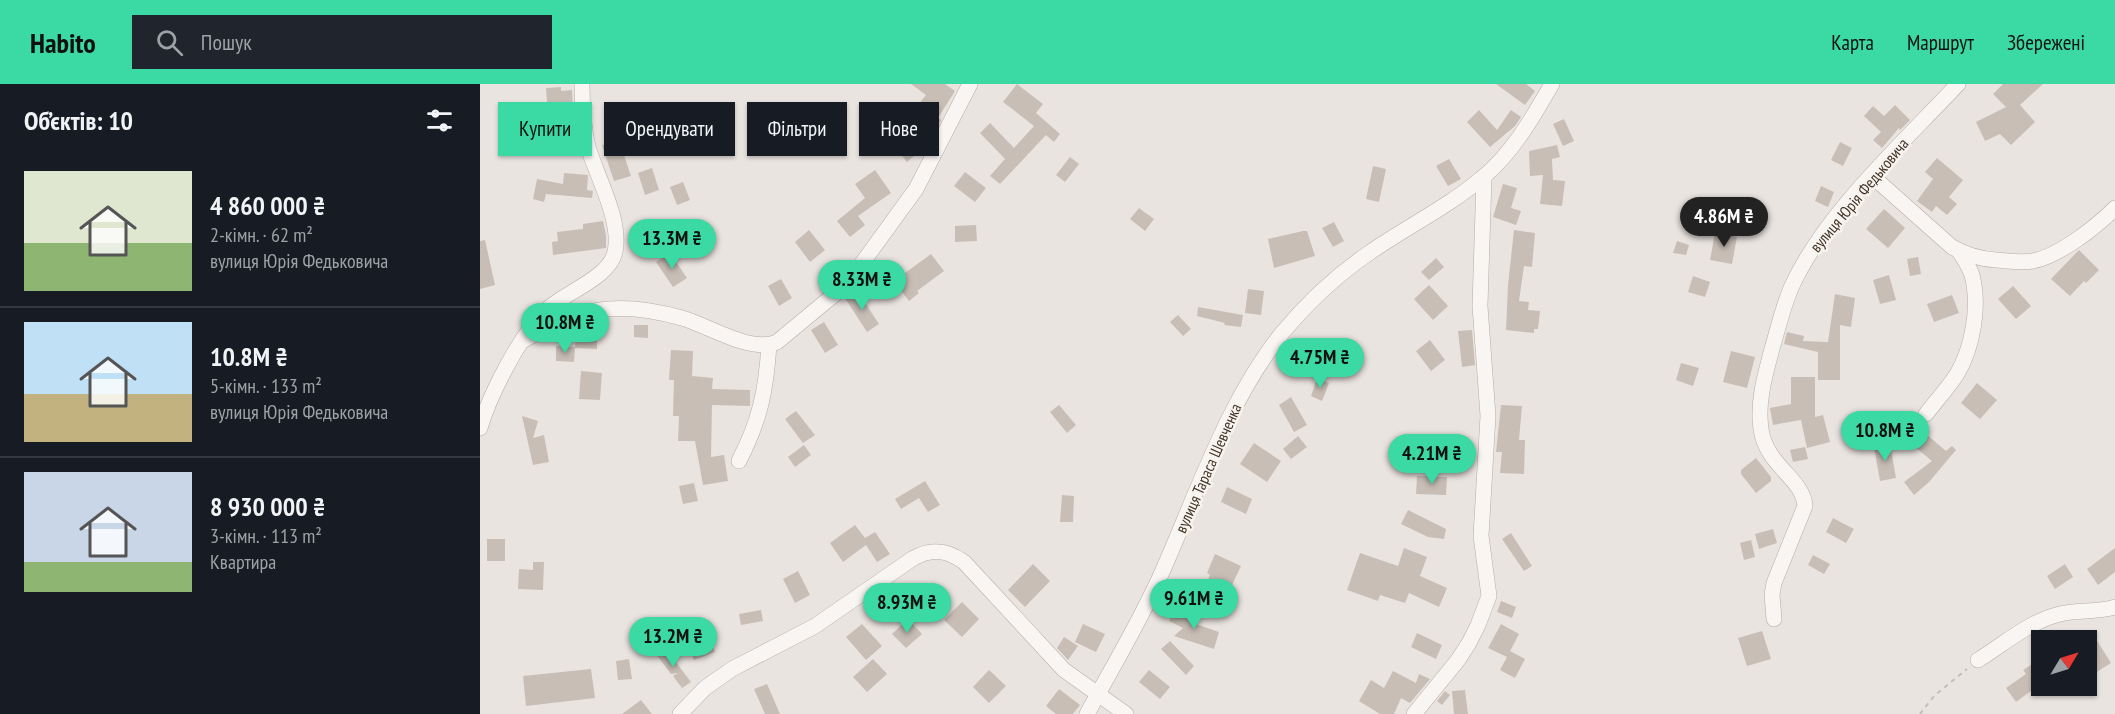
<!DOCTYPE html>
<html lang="uk">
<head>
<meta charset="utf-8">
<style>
  body { margin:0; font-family:"PT Sans Narrow",sans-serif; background:#20242c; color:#f1f3f6; height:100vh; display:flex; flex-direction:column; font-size:22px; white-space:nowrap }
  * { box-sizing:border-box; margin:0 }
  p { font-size:20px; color:#9ea1a6 }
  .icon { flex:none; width:33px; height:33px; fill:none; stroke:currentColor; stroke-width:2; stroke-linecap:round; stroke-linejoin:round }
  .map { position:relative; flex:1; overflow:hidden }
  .sheet { display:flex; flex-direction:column; background:#171b24; width:480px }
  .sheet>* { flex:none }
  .top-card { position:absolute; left:18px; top:18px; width:570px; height:54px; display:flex; gap:12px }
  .needle { width:39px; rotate:52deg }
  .buttons { position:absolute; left:1551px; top:546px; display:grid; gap:12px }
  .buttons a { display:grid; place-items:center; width:66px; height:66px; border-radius:0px; background:#171b24; box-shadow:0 2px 4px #0004; font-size:30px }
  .price { position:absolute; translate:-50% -51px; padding:0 14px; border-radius:21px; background:#3bd9a4; color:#111; font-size:20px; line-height:39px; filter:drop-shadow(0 2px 3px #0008) }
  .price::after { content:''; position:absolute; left:50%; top:36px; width:18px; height:14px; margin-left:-9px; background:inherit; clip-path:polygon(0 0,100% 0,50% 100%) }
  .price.active { background:#222; color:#fff }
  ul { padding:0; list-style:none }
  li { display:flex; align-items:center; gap:18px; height:150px; padding:0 24px }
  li+li { border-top:2px solid #363941 }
  li span { display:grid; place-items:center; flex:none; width:168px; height:120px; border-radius:0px; color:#555 }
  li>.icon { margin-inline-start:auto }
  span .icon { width:72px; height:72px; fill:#fffc; stroke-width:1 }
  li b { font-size:26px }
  h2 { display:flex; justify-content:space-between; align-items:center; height:72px; padding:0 24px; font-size:26px }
  .chip { padding:0 21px; border-radius:0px; background:#171b24; box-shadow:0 2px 4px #0004; font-size:21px; line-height:54px }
  .chip.active { background:#3bd9a4; color:#111 }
  header { display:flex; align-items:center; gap:36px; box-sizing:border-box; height:84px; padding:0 30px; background:#3bd9a4; color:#111 }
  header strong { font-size:28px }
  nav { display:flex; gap:33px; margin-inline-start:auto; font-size:21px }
  .search { width:420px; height:54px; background:#20242c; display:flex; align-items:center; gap:15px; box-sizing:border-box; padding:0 21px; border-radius:0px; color:#9ea1a6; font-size:22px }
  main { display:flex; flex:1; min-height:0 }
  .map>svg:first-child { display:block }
</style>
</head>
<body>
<header>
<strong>Habito</strong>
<div class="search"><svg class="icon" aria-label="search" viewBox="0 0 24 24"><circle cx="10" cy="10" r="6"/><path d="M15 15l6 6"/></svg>Пошук</div>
<nav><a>Карта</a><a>Маршрут</a><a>Збережені</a></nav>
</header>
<main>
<section class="sheet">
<h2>Об’єктів: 10<svg class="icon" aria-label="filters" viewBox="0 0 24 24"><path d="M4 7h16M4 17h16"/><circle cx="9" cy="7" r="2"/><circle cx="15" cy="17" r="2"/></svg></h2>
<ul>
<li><span style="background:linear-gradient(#dfe7d0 60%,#8fb573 0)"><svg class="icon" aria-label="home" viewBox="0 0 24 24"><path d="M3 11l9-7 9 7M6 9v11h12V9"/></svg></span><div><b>4 860 000 ₴</b><p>2-кімн. · 62 m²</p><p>вулиця Юрія Федьковича</p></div></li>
<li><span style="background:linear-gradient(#bfe0f5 60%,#c2b280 0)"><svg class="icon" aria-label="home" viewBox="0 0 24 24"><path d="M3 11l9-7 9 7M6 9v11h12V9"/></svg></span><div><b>10.8M ₴</b><p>5-кімн. · 133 m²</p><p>вулиця Юрія Федьковича</p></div></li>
<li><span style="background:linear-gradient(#c9d6e8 75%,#8fb573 0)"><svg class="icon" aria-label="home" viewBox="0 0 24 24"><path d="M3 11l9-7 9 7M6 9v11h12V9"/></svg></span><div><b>8 930 000 ₴</b><p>3-кімн. · 113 m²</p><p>Квартира</p></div></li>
</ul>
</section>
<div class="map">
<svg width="1635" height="630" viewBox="0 0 1635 630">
  <rect width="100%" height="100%" fill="#eae4e0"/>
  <g fill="#c8beb6">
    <polygon points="431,0 465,0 475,7 458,34 461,36 452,51 429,32 446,11"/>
    <polygon points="537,0 563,20 556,29 580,50 574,58 566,51 520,100 510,92 525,75 500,49 510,39 534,64 554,42 523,18"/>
    <polygon points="1016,0 1046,0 1055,7 1045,21"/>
    <polygon points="1523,0 1563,0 1540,21 1555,38 1531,61 1520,50 1505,57 1496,38 1526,23 1513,10"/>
    <polygon points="81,3 81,7 92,6 93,28 87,28 90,69 71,71 66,4"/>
    <polygon points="1415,21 1430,36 1420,46 1419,44 1402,64 1393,56 1401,48 1384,32 1393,22 1404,32"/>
    <polygon points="154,25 162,56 147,60 140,28"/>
    <polygon points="999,26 1017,46 1031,26 1041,33 1035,42 1010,63 987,38"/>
    <polygon points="410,33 439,68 427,78 408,54 394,66 384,55"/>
    <polygon points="1084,35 1094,57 1083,62 1073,40"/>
    <polygon points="143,56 146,68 143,68 151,92 134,97 122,61"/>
    <polygon points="1360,58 1372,64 1363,82 1351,76"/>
    <polygon points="1077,61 1080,73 1072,75 1073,96 1085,97 1082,122 1060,120 1063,91 1050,92 1049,67"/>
    <polygon points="590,73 599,80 585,98 576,91"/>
    <polygon points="1457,74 1483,96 1469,113 1477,120 1467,131 1456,122 1452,128 1437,117 1453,95 1445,88"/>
    <polygon points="969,75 981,95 968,102 956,82"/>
    <polygon points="893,82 906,85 899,118 886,115"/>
    <polygon points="172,84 179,106 165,111 158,89"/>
    <polygon points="395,86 411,109 378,132 385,141 370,153 357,137 385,114 375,100"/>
    <polygon points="485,88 506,104 495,118 474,102"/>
    <polygon points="84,89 108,91 107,106 113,107 112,114 66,110 64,118 53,115 57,95 83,100"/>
    <polygon points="203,98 210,116 197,121 190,103"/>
    <polygon points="1023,100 1037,104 1031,124 1041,127 1036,141 1013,133"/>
    <polygon points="1341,102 1354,108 1348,123 1335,117"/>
    <polygon points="659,124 674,135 665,147 650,135"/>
    <polygon points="1404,125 1425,144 1408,164 1386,145"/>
    <polygon points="123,137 126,152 126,164 73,171 72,158 78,157 77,148 103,145 103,140"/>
    <polygon points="854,138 864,157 853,163 842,144"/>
    <polygon points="496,141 497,157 475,158 475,142"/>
    <polygon points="329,146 345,166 330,178 315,158"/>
    <polygon points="1034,146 1055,149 1052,183 1044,182 1039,217 1049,218 1048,226 1060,227 1058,245 1054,245 1054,249 1026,246 1028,201"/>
    <polygon points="823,147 827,147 835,172 794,184 788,155"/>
    <polygon points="1235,149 1257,153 1252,180 1230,176"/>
    <polygon points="5,156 15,201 0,205 0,157"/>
    <polygon points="1197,157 1209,161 1206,171 1193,169"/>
    <polygon points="1599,166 1619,186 1606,199 1604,197 1590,212 1571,195"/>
    <polygon points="190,169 207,194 193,203 176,178"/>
    <polygon points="451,170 464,187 437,207 439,209 429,217 414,197"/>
    <polygon points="1438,173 1441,190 1430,192 1427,175"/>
    <polygon points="956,174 964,183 949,196 941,188"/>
    <polygon points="1409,191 1416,216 1400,220 1393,196"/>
    <polygon points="1213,192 1230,198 1225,213 1208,208"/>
    <polygon points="301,195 312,214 299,222 288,202"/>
    <polygon points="949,201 968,222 953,236 934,215"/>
    <polygon points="1533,202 1551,222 1536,235 1518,215"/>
    <polygon points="376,205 399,240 387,248 365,214"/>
    <polygon points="768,205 784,207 781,231 765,229"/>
    <polygon points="1355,210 1375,214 1371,243 1360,241 1360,296 1338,296 1338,268 1304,260 1307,248 1324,252 1323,257 1348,258"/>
    <polygon points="1472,211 1479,229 1454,238 1447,220"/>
    <polygon points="718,223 763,231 761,243 744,241 745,239 717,232"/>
    <polygon points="698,231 711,245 703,252 690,238"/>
    <polygon points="344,238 358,261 345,269 331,246"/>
    <polygon points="154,241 168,241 168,254 154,253"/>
    <polygon points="992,246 995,281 982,283 978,247"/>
    <polygon points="96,252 117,253 117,265 95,264"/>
    <polygon points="950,256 965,276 951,287 936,267"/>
    <polygon points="824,260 848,273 839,290 815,276"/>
    <polygon points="76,262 95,263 94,278 76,277"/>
    <polygon points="191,266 213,267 212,292 233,294 232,305 270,306 270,322 232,321 231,373 244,371 248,397 223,401 215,357 198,357 199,332 193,332 194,296 189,296"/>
    <polygon points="1251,267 1275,273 1267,304 1243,298"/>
    <polygon points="1201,279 1219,284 1213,302 1196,296"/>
    <polygon points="101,287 122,289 120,316 99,315"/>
    <polygon points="1311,293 1335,293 1335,333 1343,331 1350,358 1327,364 1321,336 1293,341 1290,324 1311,320"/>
    <polygon points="837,294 849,299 842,317 831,312"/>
    <polygon points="1497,299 1517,316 1500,335 1481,319"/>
    <polygon points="811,313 827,341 814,348 799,321"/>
    <polygon points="579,321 596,341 587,349 570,328"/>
    <polygon points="1021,321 1042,322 1039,356 1045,356 1044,390 1020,389 1022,368 1016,368"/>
    <polygon points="316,327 335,351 323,359 305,335"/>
    <polygon points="42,332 58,337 53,354 64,351 69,378 53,381"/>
    <polygon points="1446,350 1466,367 1472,362 1476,366 1449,398 1434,411 1424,398 1452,377 1435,363"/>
    <polygon points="818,352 827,363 811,375 803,365"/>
    <polygon points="774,359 801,377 787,398 760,380"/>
    <polygon points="1410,360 1416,394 1400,397 1394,363"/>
    <polygon points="324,361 331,371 315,383 308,373"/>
    <polygon points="1325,363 1328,375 1313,378 1310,366"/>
    <polygon points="1276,374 1291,393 1291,397 1276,409 1261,390 1261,386"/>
    <polygon points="937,392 967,393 966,411 936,410"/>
    <polygon points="445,397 460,421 448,428 439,414 421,425 415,415"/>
    <polygon points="214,399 218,417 203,420 199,402"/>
    <polygon points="747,403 772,415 766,430 741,418"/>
    <polygon points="582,411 594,412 593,438 580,438"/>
    <polygon points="928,426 966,445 964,455 948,453 921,440"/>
    <polygon points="1353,434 1374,445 1366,459 1346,448"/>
    <polygon points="375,441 385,454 395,448 410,470 397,478 386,461 363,478 350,459"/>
    <polygon points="1293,445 1297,459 1279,465 1275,450"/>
    <polygon points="1031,449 1052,482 1044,487 1022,455"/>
    <rect x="7" y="455" width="18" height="22"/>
    <polygon points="1271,456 1275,473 1264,476 1260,459"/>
    <polygon points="924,464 947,473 940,492 967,504 959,523 929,509 925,519 900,511 898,517 867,506 880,469 918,482"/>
    <polygon points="1635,464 1635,488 1618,501 1607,485"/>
    <polygon points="735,470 761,482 752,501 749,500 738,522 720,513 730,491 727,489"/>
    <polygon points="1333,471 1350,480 1344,490 1328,481"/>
    <polygon points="53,478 64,478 63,506 38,505 39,485 53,486"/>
    <polygon points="553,480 570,497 545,523 528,506"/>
    <polygon points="1585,480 1593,493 1575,505 1567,492"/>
    <polygon points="318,487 330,511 315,519 303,495"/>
    <polygon points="1021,517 1036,523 1032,534 1017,528"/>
    <polygon points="482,518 499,535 482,553 464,536"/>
    <polygon points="696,524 715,534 713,539 739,548 734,565 694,552 703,544 689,537"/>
    <polygon points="281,526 283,537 261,541 259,530"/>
    <polygon points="428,535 442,550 426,564 412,550"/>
    <polygon points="382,540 402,562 386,576 366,553"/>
    <polygon points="603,540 625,550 616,568 595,558"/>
    <polygon points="1021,540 1039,550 1029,569 1030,567 1045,575 1035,594 1020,586 1027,573 1008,564"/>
    <polygon points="226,545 235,568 214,576 205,554"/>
    <polygon points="1282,547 1291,575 1267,582 1258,554"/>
    <polygon points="937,549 962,561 956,575 931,563"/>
    <polygon points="584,553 598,562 588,576 577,564"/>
    <polygon points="1616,555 1631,579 1615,589 1606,575 1606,561"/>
    <polygon points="690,557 714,582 706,591 681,565"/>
    <polygon points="185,564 211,598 202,604 193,592 198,589 191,590 176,570"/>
    <polygon points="1562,574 1562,599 1536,618 1526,604 1546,590 1543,586"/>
    <polygon points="149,575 152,595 138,596 136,577"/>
    <polygon points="393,575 407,590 387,608 373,593"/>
    <polygon points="111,585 115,614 46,622 43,592"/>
    <polygon points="509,586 526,602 509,619 493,603"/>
    <polygon points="669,586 690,603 680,615 659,598"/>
    <polygon points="913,587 936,599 939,590 950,595 930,619 921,614 914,630 900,630 879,617 891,596 904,604"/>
    <polygon points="287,600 300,630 285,630 274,605"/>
    <polygon points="579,605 600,621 593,630 576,630 566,622"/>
    <polygon points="985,606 988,630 974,630 972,607"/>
    <polygon points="965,607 970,611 962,621 957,617"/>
    <polygon points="161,616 172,630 142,630"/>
  </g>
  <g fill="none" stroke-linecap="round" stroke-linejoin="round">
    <g stroke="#b5aca5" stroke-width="16">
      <g id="minor">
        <path d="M 1392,92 L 1472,163 C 1486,171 1500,175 1516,176 C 1529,177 1541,179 1553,177 C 1579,172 1616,143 1635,124"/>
        <path d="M 44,256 C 100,223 138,216 202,234 C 227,241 272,270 297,258 L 367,200 L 436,105 L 490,0"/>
        <path d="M 1446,330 C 1456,317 1468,304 1477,290 C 1493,263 1500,222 1492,191 C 1489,182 1484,175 1479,167"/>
        <path d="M 0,344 C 10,310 39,254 63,229 C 82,209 129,195 135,168 C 142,137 117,93 108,63 C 103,42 102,22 102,0"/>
        <path d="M 259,377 C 280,336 286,307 289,261"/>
        <path d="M 1294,535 L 1292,511 L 1294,499 L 1325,422 C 1323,394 1286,382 1281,345 C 1277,318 1285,291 1292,265 C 1298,244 1303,223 1311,204 C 1344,130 1423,59 1478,0"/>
        <path d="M 1498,576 C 1524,560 1550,537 1580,530 C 1598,525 1617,529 1635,523"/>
        <path d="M 200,630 L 225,604 L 252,585 L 335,542 L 432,475 C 450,464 466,465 484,478 L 584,586 L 646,630"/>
        <path d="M 607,630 C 633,582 661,536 683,486 C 717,409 749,314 803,248 C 828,218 857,191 889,169 C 926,143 968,123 1002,94 C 1032,70 1053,33 1072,0"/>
        <polyline points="934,630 978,576 989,559 998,541 1009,512 1001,452 1008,332 1000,222 1004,93"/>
      </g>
    </g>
    <polyline stroke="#c5bfba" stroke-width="2" stroke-dasharray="4.5 4.5" stroke-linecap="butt" points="1440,630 1454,612 1487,585"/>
    <use href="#minor" stroke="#f8f5f3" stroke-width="15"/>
  </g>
  <g text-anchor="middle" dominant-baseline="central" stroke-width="5" stroke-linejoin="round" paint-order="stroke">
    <g font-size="16" fill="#433427" stroke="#f7f3ef">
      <text transform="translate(1379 111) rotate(-50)">вулиця Юрія Федьковича</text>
      <text transform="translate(728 384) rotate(-66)">вулиця Тараса Шевченка</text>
    </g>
  </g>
</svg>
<div class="buttons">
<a><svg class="needle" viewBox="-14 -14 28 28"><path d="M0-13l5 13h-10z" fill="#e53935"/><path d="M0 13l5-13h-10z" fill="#9ea1a6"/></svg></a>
</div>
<b class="price active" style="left:1244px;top:164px">4.86M ₴</b>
<b class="price" style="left:192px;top:186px">13.3M ₴</b>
<b class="price" style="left:382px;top:227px">8.33M ₴</b>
<b class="price" style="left:85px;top:270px">10.8M ₴</b>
<b class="price" style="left:840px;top:305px">4.75M ₴</b>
<b class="price" style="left:1405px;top:378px">10.8M ₴</b>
<b class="price" style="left:952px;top:401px">4.21M ₴</b>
<b class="price" style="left:714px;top:546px">9.61M ₴</b>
<b class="price" style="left:427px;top:550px">8.93M ₴</b>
<b class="price" style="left:193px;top:584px">13.2M ₴</b>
<div class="top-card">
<a class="chip active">Купити</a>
<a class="chip">Орендувати</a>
<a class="chip">Фільтри</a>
<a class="chip">Нове</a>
</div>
</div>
</main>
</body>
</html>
